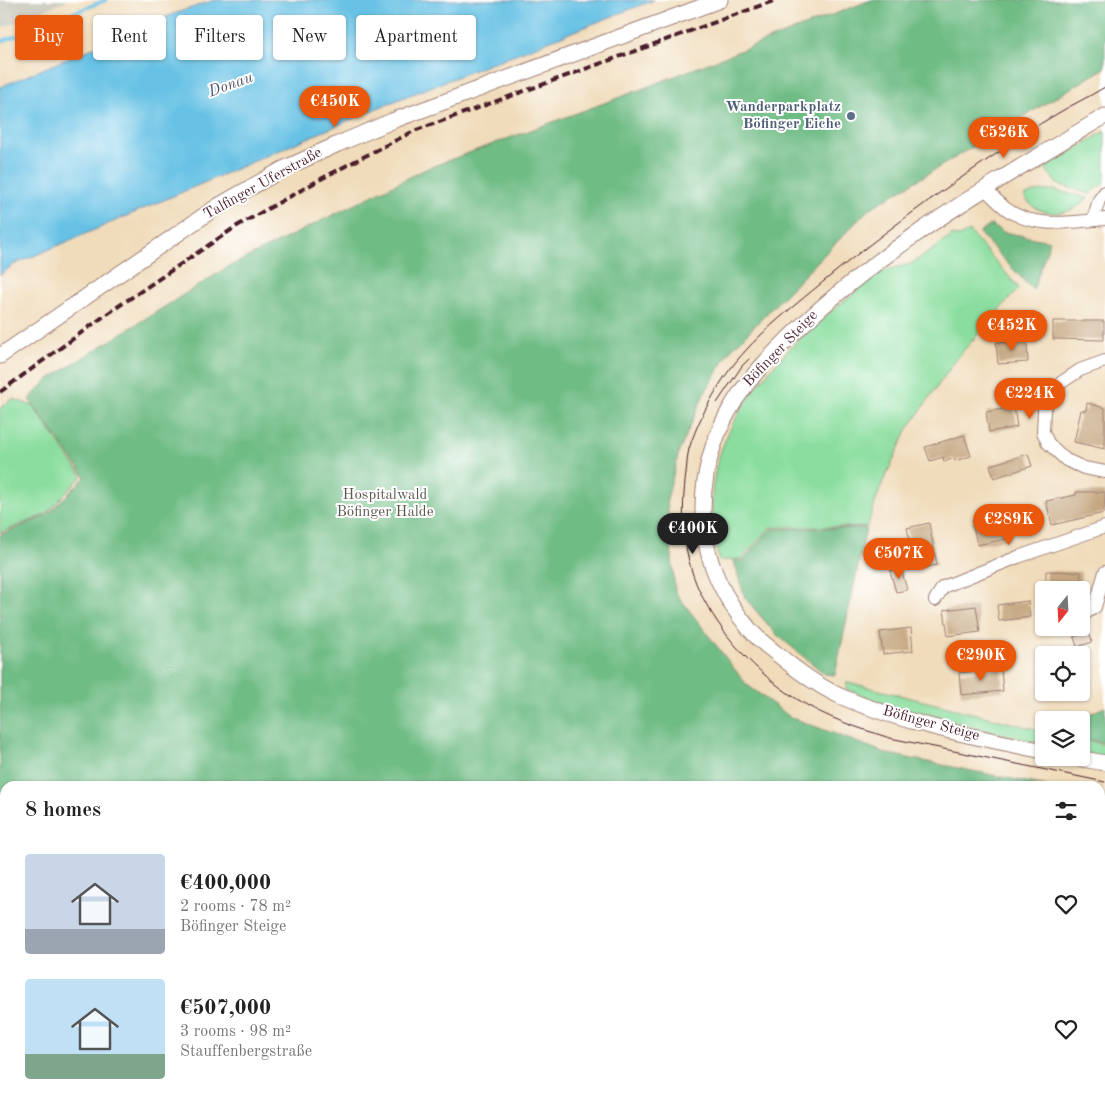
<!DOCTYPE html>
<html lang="en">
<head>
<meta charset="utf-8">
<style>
  body { margin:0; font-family:"Old Standard TT",serif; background:#f2f2f2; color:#222; height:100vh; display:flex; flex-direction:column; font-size:19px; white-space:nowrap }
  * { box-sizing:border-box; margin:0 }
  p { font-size:16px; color:#767676 }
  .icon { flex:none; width:28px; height:28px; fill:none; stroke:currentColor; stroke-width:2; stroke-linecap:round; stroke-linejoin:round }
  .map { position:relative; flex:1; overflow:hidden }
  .panel { position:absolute; left:0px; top:781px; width:1105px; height:321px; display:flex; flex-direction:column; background:#fff; border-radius:15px 15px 0 0; box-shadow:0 1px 4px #0004 }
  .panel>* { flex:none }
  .guide { position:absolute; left:15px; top:15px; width:500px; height:45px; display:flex; gap:10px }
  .needle { width:32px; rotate:198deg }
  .tools { position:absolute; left:1035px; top:581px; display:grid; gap:10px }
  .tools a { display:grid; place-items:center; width:55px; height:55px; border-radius:5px; background:#fff; box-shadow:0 1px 4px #0004; font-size:25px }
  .price { position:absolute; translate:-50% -42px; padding:0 11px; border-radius:18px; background:#ea580c; color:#fff; font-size:16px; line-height:32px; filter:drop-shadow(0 1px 2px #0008) }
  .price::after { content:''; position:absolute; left:50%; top:30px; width:15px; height:11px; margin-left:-8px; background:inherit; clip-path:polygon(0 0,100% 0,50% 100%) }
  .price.on { background:#222; color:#fff }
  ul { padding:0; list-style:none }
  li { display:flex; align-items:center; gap:15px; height:125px; padding:0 25px }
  li span { display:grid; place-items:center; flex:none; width:140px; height:100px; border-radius:5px; color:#555 }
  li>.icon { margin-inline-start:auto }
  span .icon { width:60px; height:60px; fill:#fffc; stroke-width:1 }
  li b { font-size:21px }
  h2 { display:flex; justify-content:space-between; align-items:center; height:60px; padding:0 25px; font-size:21px }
  .chip { padding:0 18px; border-radius:5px; background:#fff; box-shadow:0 1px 4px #0004; font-size:18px; line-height:45px }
  .chip.on { background:#ea580c; color:#fff }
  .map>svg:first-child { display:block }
</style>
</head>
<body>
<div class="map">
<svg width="1105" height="1102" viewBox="0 0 1105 1102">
  <rect width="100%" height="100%" fill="#fff"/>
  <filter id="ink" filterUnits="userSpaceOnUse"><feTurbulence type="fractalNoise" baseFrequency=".02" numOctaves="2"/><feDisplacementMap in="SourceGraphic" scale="10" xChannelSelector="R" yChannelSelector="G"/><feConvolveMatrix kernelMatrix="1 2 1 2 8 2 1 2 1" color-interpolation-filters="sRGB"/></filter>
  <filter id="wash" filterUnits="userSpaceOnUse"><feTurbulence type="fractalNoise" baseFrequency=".0096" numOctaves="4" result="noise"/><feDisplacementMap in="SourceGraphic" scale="20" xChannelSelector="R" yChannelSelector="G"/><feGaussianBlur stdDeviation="1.12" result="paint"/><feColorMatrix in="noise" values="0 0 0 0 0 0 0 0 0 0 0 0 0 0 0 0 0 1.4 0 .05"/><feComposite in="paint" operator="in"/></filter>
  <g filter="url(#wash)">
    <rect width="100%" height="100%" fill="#f0dbba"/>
    <polygon fill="#e3dbba" points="511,1098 1022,1098 1023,1102 502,1102"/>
    <polygon fill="#c6c5b8" points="0,0 68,0 0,29"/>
    <g fill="#8add9e" stroke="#6a7e64">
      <polygon points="1105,131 1105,182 1090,194 1057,184 1045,168"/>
      <path d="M 1054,190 L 1088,198 C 1083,202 1077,208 1071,210 C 1053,216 1034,213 1024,196 L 1034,192 Z"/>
      <path d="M 969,231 L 1019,288 L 957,358 L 907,430 L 881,486 L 867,527 L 771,527 L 741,559 L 719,561 C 714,536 710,511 713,486 C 720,415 785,347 838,306 C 851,296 869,279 883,272 C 892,267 903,267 912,263 C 926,255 940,244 953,235 L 960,237 Z"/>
      <polygon points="13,399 33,406 82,476 46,514 0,533 0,408"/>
      <polygon points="847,682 1044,731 1044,744 895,708 846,689"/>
      <polygon points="1081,739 1105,745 1105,756 1081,752"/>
      <polygon points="117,1098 169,1098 187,1102 116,1102"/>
    </g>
    <g fill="#6fbc85" stroke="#5c6e58">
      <polygon points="871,0 1105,0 1105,68 869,209 730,351 704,394 679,452 667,499 675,592 746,684 790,717 888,754 1047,786 5,786 5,1098 110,1098 109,1102 0,1102 0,535 47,515 85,477 29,399 49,379 228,267 428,168 634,92"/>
      <polygon points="991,225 1003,232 1050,241 1033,290 979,233"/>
      <polygon points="866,528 835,675 825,674 776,634 745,598 734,561 742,561 771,529"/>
      <polygon points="1105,707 1105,743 1081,738 1081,720 1075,720"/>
      <polygon points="1100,797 1105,798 1105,930 1100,929"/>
      <polygon points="186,1098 296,1098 294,1102 189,1102"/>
    </g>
    <polygon fill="#66c1e4" stroke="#587088" points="214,0 654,0 387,104 13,265 0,275 0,87 171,15"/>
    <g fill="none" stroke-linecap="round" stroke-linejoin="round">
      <polyline stroke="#66c1e4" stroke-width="4" points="0,42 106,0"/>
    </g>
    <g id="blocks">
      <g fill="#c5a781">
        <polygon points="1053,321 1104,321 1104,340 1053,339"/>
        <polygon points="1027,341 1028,362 998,364 996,343"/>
        <polygon points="1087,403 1105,408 1105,449 1074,442 1081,410 1086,411"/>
        <polygon points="1014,407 1017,427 989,432 986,412"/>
        <polygon points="964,435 971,456 955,461 954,458 944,462 943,457 930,461 925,447"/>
        <polygon points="1028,454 1032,466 994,478 990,465"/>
        <polygon points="1076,492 1105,492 1104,513 1052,525 1046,501 1076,495"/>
        <polygon points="1007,515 1011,538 977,545 972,521"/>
        <polygon points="929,523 937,565 916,569 907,528"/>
        <polygon points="901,568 907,590 896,592 890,571"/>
        <polygon points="1046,571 1081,572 1080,590 1046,590"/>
        <polygon points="1028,601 1030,617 999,621 997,605"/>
        <polygon points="976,606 980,632 948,636 944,610"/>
        <polygon points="911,628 913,651 883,654 880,632"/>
        <polygon points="1089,632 1092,642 1077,647 1074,637"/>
        <polygon points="1001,669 1003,691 961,695 959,673"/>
      </g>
    </g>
  </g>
  <g filter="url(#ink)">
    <use href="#blocks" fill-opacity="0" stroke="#9d7d72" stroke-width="1"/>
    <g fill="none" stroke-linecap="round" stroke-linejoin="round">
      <g stroke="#9d7d72" stroke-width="14">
        <g id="minor">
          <path d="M 985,189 C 991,195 998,202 1005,208 C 1034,230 1072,222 1105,219"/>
          <polyline points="1093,220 1099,200 1105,192"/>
          <polyline points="1105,361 1080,370 1062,382 1052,392 1044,410 1043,432 1048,443 1066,460 1084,468 1105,472"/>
          <polyline points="935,600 943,587 1018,557 1105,527"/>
          <polyline points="1081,616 1095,607 1105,572"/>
        </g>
      </g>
      <g stroke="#9d7d72" stroke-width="17">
        <g id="tertiary">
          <polyline points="0,356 218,206 283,169 338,144 392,121 720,0"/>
          <path d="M 1044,751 C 976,737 905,724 842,697 C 820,687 799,672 781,657 C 771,649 761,642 753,633 C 748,628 744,622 740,617 C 717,586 704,554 703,515 C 702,459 722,410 760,368 C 854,263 985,188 1105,116"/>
          <polyline points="1077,758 1105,763"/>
        </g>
      </g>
      <use href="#minor" stroke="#fff" stroke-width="12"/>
      <use href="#tertiary" stroke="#fff" stroke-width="15"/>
      <g stroke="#4a1f2b" stroke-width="1">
        <path d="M 1105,87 C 1089,97 1071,105 1055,115 C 1035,126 1017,140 999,152 C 936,194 876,238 818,286 C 783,315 744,345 720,384 C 707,405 696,426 689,449 C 687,457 687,465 686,473 C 681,512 682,553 699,590 C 720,634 756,673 797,699 C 826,718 858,728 890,738 L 1105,782"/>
        <polyline points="717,403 742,366 749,359"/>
      </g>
      <polyline stroke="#4a1f2b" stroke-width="4" stroke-dasharray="8 4" stroke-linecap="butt" points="0,392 107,314 237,226 330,174 414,131 776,0"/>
    </g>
  </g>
  <circle fill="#5c6f8a" stroke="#fff" stroke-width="2" cx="851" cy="116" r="5"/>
  <g text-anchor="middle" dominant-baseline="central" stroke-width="4" stroke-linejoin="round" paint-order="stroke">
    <g font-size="15" font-weight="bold" fill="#4e5e75" stroke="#fff" text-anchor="end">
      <text x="841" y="107">Wanderparkplatz<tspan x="841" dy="17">Böfinger Eiche</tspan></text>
    </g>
    <g font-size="15" fill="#4a1f2b" stroke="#fff">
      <text transform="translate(263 184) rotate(-29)">Talfinger Uferstraße</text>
      <text transform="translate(781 349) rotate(-46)">Böfinger Steige</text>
      <text transform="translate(931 724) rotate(15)">Böfinger Steige</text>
    </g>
    <g font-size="15" fill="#5d584e" stroke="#fff">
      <text x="385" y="495">Hospitalwald<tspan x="385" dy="17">Böfinger Halde</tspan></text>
    </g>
    <g font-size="16" font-style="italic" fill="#54586c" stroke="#fff">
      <text transform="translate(231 85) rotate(-20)">Donau</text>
    </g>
  </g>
</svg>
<div class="tools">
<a><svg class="needle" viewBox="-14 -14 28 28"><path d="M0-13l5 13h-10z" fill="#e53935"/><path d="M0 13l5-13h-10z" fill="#767676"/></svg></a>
<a><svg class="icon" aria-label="locate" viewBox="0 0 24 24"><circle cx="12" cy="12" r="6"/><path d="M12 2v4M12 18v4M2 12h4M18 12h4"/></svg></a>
<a><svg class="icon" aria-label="layers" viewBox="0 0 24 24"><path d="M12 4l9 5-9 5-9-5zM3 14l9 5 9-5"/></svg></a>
</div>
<b class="price" style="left:335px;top:128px">€450K</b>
<b class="price" style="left:1004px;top:159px">€526K</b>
<b class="price" style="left:1012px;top:352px">€452K</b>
<b class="price" style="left:1030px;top:420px">€224K</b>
<b class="price" style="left:1009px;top:546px">€289K</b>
<b class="price on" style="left:693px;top:555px">€400K</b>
<b class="price" style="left:899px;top:580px">€507K</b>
<b class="price" style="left:981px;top:682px">€290K</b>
<div class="guide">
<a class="chip on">Buy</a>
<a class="chip">Rent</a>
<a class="chip">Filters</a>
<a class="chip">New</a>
<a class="chip">Apartment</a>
</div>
<section class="panel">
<h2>8 homes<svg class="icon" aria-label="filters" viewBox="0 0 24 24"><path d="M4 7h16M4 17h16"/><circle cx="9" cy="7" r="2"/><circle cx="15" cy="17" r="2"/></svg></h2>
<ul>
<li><span style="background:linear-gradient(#c9d6e8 75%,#9aa5b1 0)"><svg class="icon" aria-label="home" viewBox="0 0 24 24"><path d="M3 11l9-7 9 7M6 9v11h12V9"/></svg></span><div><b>€400,000</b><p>2 rooms · 78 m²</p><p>Böfinger Steige</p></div><svg class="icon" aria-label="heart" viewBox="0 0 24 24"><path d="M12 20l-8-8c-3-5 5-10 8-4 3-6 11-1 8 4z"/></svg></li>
<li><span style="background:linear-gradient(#bfe0f5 75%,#7fa58c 0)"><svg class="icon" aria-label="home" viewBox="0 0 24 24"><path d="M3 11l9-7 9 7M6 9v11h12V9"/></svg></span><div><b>€507,000</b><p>3 rooms · 98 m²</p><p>Stauffenbergstraße</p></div><svg class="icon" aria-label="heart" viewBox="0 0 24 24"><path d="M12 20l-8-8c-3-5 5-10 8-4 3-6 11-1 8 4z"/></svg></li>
</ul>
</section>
</div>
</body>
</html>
